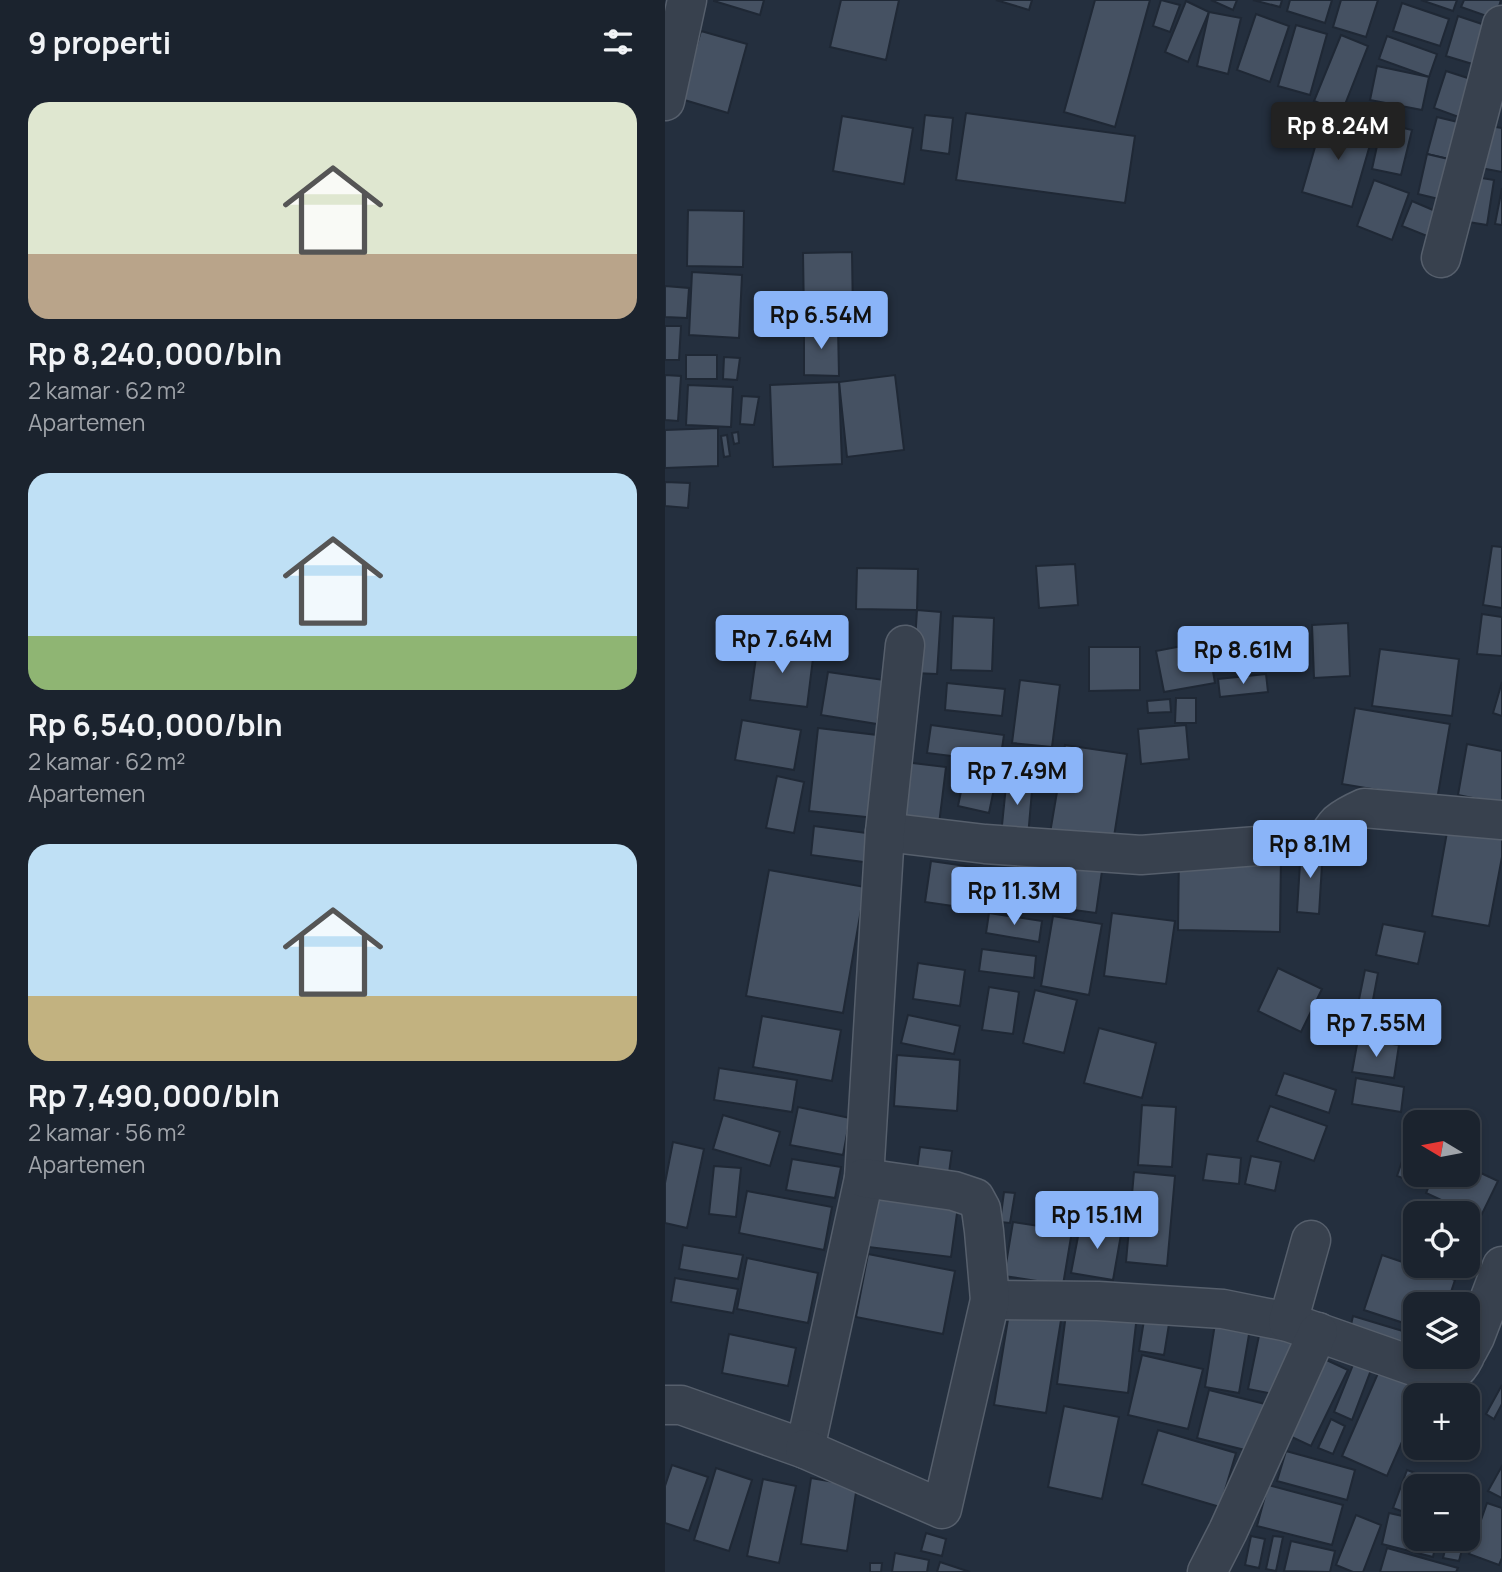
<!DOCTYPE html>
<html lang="id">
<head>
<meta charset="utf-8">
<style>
  body { margin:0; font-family:Manrope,sans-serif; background:#282f3a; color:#f1f3f6; height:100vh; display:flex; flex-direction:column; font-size:26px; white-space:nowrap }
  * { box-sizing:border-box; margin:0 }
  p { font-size:23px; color:#a0a4aa }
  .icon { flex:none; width:38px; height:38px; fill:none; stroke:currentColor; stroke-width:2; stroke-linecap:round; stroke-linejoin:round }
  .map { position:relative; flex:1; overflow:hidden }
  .drawer { display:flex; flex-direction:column; background:#1b232e; width:665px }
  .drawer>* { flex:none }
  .needle { width:46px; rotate:280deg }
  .controls { position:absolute; left:738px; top:1110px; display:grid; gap:14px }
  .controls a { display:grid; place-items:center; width:77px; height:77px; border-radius:14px; background:#1b232e; box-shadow:0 4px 10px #0003,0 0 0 2px #39404a; font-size:35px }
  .price { position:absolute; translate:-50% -60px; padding:0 16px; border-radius:7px; background:#8ab4f8; color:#111; font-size:23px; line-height:46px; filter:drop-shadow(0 2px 4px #0008) }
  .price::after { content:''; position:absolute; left:50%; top:42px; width:21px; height:16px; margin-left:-10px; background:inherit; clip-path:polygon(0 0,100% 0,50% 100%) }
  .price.current { background:#222; color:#fff }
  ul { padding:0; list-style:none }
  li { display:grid; align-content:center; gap:14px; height:371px; padding:0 28px }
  li span { display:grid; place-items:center; height:217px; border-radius:21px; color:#555 }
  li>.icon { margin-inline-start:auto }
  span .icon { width:126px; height:126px; fill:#fffc; stroke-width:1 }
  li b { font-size:30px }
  h2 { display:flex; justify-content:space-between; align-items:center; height:84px; padding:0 28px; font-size:30px }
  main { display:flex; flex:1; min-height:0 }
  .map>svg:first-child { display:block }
</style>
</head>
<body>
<main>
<section class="drawer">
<h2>9 properti<svg class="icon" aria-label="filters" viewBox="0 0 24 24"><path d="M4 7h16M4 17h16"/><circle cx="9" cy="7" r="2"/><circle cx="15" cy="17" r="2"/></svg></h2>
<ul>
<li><span style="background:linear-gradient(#dfe7d0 70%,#b9a48a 0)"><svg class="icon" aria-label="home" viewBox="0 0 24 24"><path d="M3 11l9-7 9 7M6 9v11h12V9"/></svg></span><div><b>Rp 8,240,000/bln</b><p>2 kamar · 62 m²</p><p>Apartemen</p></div></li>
<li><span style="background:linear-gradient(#bfe0f5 75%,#8fb573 0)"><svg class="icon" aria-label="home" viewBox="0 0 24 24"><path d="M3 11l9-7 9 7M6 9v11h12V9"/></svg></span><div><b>Rp 6,540,000/bln</b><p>2 kamar · 62 m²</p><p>Apartemen</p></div></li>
<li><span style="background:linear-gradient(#bfe0f5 70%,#c2b280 0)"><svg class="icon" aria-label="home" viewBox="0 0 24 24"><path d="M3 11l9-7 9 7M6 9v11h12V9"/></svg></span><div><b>Rp 7,490,000/bln</b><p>2 kamar · 56 m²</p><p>Apartemen</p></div></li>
</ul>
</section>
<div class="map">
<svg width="837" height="1572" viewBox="0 0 837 1572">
  <rect width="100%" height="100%" fill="#242f3e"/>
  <g fill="#455162" stroke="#1f2835" stroke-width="2">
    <polygon points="49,0 99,0 95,15 49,1"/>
    <polygon points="176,0 234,0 221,60 165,47"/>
    <polygon points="331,0 367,0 364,10"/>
    <polygon points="430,0 485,0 450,127 399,112"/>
    <polygon points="496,0 515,5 505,32 488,26"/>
    <polygon points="546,0 572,0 568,10"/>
    <polygon points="588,0 617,0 615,7"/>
    <polygon points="625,0 667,0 660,23 622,11"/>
    <polygon points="676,0 713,0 701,37 668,27"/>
    <polygon points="756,0 792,0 788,11"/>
    <polygon points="799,0 836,0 830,19 796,7"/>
    <polygon points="521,1 544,12 523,62 500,52"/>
    <polygon points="737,3 784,19 775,46 728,31"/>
    <polygon points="544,12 576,18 563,74 532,66"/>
    <polygon points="591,14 624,26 605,82 572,70"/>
    <polygon points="793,16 826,27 814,66 781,56"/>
    <polygon points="631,25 662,34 645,95 613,86"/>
    <polygon points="36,31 82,44 63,113 16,99"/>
    <polygon points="676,35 703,46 677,112 649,101"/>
    <polygon points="722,36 772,54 764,77 714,59"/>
    <polygon points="712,66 764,77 757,110 705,100"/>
    <polygon points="781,71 812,81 799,119 769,108"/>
    <polygon points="301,113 470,136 460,203 291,180"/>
    <polygon points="260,115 288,118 284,154 256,150"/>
    <polygon points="177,116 248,128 239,184 168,171"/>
    <polygon points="659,116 709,131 687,207 637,192"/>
    <polygon points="772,117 801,124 792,161 762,154"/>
    <polygon points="717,123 747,130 736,175 707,169"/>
    <polygon points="812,124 837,128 837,172 805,166"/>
    <polygon points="762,154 792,161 782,201 753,194"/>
    <polygon points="798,175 829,180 822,225 791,220"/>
    <polygon points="709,180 744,193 727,240 692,226"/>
    <polygon points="837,188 837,225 830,224"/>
    <polygon points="747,201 782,216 772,240 737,226"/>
    <polygon points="23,210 79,211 78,267 22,266"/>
    <polygon points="187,252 188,317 139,317 138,253"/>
    <polygon points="27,272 77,275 74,338 24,335"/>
    <polygon points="0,286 24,288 22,318 0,317"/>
    <polygon points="0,326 16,326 14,360 0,360"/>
    <polygon points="139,327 173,327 174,376 139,375"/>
    <rect x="21" y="355" width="31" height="24"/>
    <polygon points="59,357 75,358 72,380 58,379"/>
    <polygon points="0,375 16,376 13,421 0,420"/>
    <polygon points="230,375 239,450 182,457 174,382"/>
    <polygon points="174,382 177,464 108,467 105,385"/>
    <polygon points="23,385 68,387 66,427 21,425"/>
    <polygon points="77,396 94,397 89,425 75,424"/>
    <polygon points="53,428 53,466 0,468 0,430"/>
    <polygon points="73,432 74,443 69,444 67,433"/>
    <polygon points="62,435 65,456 59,457 56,436"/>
    <polygon points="0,482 25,483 23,508 0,506"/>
    <polygon points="827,546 837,547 837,608 818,605"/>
    <polygon points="410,564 413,605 374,608 371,566"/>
    <polygon points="192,568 253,569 252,610 191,609"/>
    <polygon points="252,610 276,612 272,674 248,673"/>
    <polygon points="817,614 837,617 837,656 812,654"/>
    <polygon points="288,616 329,618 327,671 286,670"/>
    <polygon points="683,623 685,676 649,678 647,625"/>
    <polygon points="599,636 603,665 563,671 559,641"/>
    <polygon points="543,641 550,683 499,692 491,651"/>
    <polygon points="93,643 149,650 142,707 85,700"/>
    <polygon points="424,647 475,647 475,690 424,691"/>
    <polygon points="715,649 794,659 787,716 707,706"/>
    <polygon points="163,672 219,680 212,724 156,715"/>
    <polygon points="601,674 603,692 555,697 553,679"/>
    <polygon points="355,680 395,685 387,747 347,743"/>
    <polygon points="837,682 837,716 828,713"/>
    <polygon points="282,683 340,689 337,716 280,710"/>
    <polygon points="511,698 531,698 531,723 510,723"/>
    <polygon points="505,699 506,712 483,713 482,701"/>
    <polygon points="690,708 785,724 772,800 677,784"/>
    <polygon points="77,720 136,730 129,770 70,760"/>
    <polygon points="266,725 339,735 335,762 262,753"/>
    <polygon points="521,725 524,759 476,764 473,729"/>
    <polygon points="153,728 229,737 220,819 144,811"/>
    <polygon points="802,744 837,751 837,804 793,795"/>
    <polygon points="400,745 462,754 448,843 385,833"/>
    <polygon points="370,751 390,753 387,773 368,771"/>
    <polygon points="239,762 281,767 274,824 233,819"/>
    <polygon points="301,767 332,774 324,813 293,806"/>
    <polygon points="112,776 139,782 129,833 101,828"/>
    <polygon points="342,776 368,779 363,837 336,835"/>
    <polygon points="784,821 837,830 837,857 824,926 767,916"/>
    <polygon points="149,826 209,834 206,863 146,855"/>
    <polygon points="636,847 658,848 654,914 632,912"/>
    <polygon points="514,854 616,855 615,932 513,930"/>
    <polygon points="378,856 438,864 431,913 372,905"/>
    <polygon points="266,861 356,874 350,915 260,902"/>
    <polygon points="104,870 200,887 178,1013 81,996"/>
    <polygon points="324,913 377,921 374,942 321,933"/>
    <polygon points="447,913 510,921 501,984 439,976"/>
    <polygon points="388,916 437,924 424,995 376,986"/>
    <polygon points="718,924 760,932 753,964 711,955"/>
    <polygon points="317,949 371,956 369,978 314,971"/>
    <polygon points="253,963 300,970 295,1006 248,999"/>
    <polygon points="613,968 657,989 636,1032 593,1011"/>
    <polygon points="700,970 713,973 702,1032 688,1029"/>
    <polygon points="324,987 354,992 348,1034 317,1030"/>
    <polygon points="370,990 412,1000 399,1053 358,1043"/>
    <polygon points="243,1015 295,1026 289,1054 236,1043"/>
    <polygon points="97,1016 176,1030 167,1081 88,1067"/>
    <polygon points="434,1028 491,1043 477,1098 419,1083"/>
    <polygon points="693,1039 734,1045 729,1078 687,1072"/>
    <polygon points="232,1055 295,1060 292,1111 229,1106"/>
    <polygon points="54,1068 132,1080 127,1112 49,1100"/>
    <polygon points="619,1073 671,1090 664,1113 611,1095"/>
    <polygon points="691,1078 739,1087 736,1112 687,1104"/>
    <polygon points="477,1105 511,1107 507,1167 473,1165"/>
    <polygon points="605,1106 662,1126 649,1161 592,1141"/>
    <polygon points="133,1107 185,1118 178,1155 125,1145"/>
    <polygon points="58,1115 115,1132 105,1166 48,1149"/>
    <polygon points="750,1123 751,1174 761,1174 757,1185 732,1176"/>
    <polygon points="8,1142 39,1149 22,1228 0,1223 0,1183"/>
    <polygon points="255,1147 287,1151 284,1173 252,1169"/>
    <polygon points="542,1154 576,1158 574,1184 538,1180"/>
    <polygon points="586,1156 616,1162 610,1191 580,1184"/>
    <polygon points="127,1159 176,1167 170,1198 121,1190"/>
    <polygon points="49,1166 76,1168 71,1217 44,1214"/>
    <polygon points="803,1167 833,1181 815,1218 761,1193 769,1174 803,1174"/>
    <polygon points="469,1172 510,1176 502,1266 461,1262"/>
    <polygon points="82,1191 167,1207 159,1250 74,1233"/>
    <polygon points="339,1192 350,1193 345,1223 335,1222"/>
    <polygon points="202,1194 293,1206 286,1257 195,1246"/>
    <polygon points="416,1221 457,1229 448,1280 406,1273"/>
    <polygon points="348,1222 407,1231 398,1285 339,1276"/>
    <polygon points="18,1245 78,1255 73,1279 14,1269"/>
    <polygon points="203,1254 290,1271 278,1334 191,1317"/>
    <polygon points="717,1255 790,1280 782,1304 751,1304 751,1327 699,1310"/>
    <polygon points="82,1258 153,1273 143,1323 72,1309"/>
    <polygon points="10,1278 73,1289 68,1313 6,1302"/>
    <polygon points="402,1306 472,1315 463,1393 392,1384"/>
    <polygon points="345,1307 397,1314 381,1413 329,1405"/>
    <polygon points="552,1311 587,1317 574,1393 540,1387"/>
    <polygon points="480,1314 505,1318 499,1355 474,1351"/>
    <polygon points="688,1316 751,1335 750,1349 685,1329"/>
    <polygon points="597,1321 637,1329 623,1397 583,1389"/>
    <polygon points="64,1334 131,1348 123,1386 57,1373"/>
    <polygon points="477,1355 538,1369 523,1429 463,1415"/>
    <polygon points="692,1355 709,1362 687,1420 669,1412"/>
    <polygon points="653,1356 683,1370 646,1446 616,1432"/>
    <polygon points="717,1364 762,1384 757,1395 751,1395 751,1410 722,1476 677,1456"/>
    <polygon points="837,1385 837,1404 829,1419 821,1414"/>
    <polygon points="544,1390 604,1405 592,1453 532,1438"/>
    <polygon points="399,1406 454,1417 437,1499 383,1487"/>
    <polygon points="666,1419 680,1426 668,1454 653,1448"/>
    <polygon points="493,1430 571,1453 555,1507 477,1484"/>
    <polygon points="621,1451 690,1470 682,1500 612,1481"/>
    <polygon points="7,1465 43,1477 24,1531 0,1523 0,1486"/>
    <polygon points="837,1466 837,1498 823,1491"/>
    <polygon points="51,1468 87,1480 64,1551 29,1540"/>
    <polygon points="742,1470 761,1477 758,1486 751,1486 751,1505 747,1515 728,1508"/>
    <polygon points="764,1477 796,1486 762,1486"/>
    <polygon points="146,1478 192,1486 182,1551 136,1544"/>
    <polygon points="98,1479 131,1486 114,1563 82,1556"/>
    <polygon points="603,1485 678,1505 667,1545 592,1526"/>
    <polygon points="803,1488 809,1489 803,1510"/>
    <polygon points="822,1503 837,1508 837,1558 834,1565 804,1554"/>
    <polygon points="724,1513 751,1519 751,1538 772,1538 768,1557 717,1544"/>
    <polygon points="691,1515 716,1525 698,1572 688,1572 671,1565"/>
    <polygon points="261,1533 281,1539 277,1556 256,1551"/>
    <polygon points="586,1536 600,1539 594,1568 580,1565"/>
    <polygon points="608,1536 618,1537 611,1571 601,1569"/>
    <polygon points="783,1538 800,1538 794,1561 778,1558"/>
    <polygon points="626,1541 670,1551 665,1572 619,1571"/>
    <polygon points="722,1548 793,1568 791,1572 715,1572"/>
    <polygon points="230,1553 264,1560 262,1572 227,1572"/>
    <polygon points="275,1562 305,1572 272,1572"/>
    <polygon points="205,1563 217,1563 216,1572 205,1572"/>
  </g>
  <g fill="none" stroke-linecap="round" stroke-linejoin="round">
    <g stroke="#565f6c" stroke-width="41">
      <g id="street">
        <polyline points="0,101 22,0"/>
        <polyline points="776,258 837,25"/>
        <path d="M 220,832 L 320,844 L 476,855 L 657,841 C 665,836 667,829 673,823 C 681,816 690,812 699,808 L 837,820"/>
        <path d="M 325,1300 L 433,1301 L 558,1309 L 623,1322 L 771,1374 C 788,1373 792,1372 800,1356"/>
        <polyline points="623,1322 646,1240"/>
        <polyline points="803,1350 810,1337 837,1266"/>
        <polyline points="0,1405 16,1405 140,1449 199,1178 220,832 240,645"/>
        <polyline points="140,1449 277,1509 325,1300 319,1231 316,1209 310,1198 289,1191 199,1178"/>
        <polyline points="542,1572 563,1531 653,1332"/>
      </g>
    </g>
    <use href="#street" stroke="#38414e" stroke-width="38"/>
  </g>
</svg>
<div class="controls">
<a><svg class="needle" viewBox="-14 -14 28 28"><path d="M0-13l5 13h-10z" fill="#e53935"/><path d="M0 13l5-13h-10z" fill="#a0a4aa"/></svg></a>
<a><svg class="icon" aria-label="locate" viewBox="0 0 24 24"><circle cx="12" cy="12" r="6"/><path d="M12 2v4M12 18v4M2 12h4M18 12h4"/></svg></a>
<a><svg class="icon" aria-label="layers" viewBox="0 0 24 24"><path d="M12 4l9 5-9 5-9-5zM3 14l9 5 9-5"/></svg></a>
<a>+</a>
<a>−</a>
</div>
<b class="price current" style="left:673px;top:162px">Rp 8.24M</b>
<b class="price" style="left:156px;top:351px">Rp 6.54M</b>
<b class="price" style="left:117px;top:675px">Rp 7.64M</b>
<b class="price" style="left:578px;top:686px">Rp 8.61M</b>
<b class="price" style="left:352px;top:807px">Rp 7.49M</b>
<b class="price" style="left:645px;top:880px">Rp 8.1M</b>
<b class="price" style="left:349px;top:927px">Rp 11.3M</b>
<b class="price" style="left:711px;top:1059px">Rp 7.55M</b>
<b class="price" style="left:432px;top:1251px">Rp 15.1M</b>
</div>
</main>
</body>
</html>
